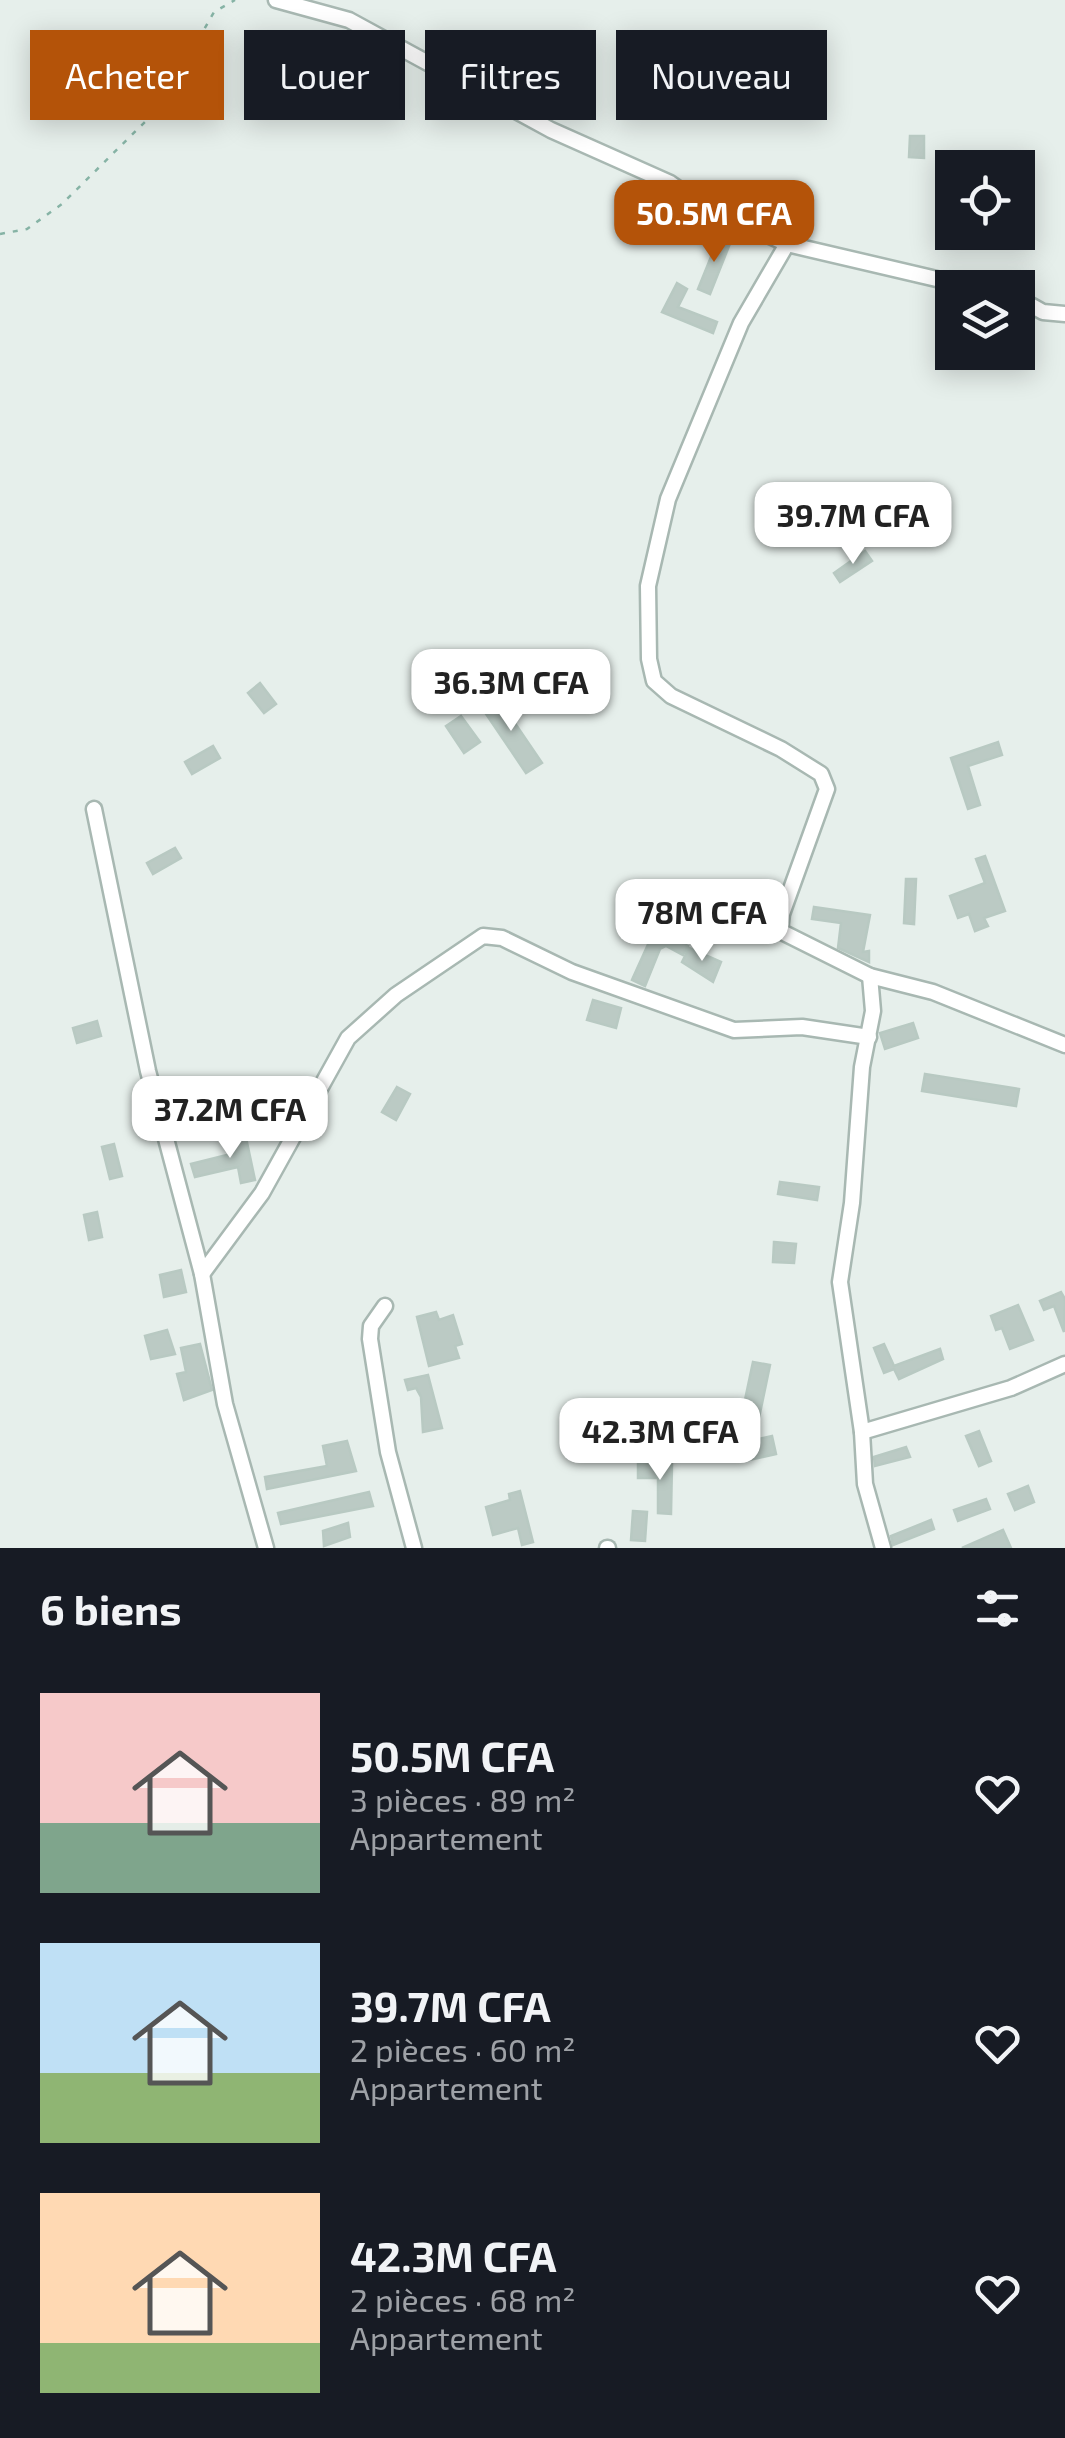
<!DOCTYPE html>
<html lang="fr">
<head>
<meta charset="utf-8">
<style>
  body { margin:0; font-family:"Exo 2",sans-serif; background:#20242c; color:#f1f3f6; height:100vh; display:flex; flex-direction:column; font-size:38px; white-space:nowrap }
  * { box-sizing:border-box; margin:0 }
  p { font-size:32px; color:#9ea1a6 }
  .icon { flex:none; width:55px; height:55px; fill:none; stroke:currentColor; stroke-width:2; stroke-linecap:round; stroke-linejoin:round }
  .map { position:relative; height:1548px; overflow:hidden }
  .details { display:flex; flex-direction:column; background:#171b24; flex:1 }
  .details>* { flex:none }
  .top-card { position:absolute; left:30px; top:30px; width:1005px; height:90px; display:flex; gap:20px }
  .fabs { position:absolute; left:935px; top:150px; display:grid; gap:20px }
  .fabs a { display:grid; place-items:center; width:100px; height:100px; border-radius:0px; background:#171b24; box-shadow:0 5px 25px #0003; font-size:50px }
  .price { position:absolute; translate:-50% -85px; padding:0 22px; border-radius:20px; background:#fff; color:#222; font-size:32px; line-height:65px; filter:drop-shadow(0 2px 5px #0008) }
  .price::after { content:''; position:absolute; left:50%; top:60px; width:30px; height:22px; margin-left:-15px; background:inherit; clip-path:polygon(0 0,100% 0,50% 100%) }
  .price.active { background:#b45309; color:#fff }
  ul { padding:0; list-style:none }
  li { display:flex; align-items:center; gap:30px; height:250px; padding:0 40px }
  li span { display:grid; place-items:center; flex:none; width:280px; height:200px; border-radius:0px; color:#555 }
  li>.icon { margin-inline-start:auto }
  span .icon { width:120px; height:120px; fill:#fffc; stroke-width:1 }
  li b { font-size:42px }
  h2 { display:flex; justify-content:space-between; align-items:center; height:120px; padding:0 40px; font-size:42px }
  .chip { padding:0 35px; border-radius:0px; background:#171b24; box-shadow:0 5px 25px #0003; font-size:35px; line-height:90px }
  .chip.active { background:#b45309; color:#fff }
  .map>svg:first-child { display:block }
</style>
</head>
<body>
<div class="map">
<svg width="1065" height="1548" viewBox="0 0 1065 1548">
  <rect width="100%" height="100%" fill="#e6efeb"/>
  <g fill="#bbcac4" stroke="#b8c9c2" stroke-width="2.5">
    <polygon points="910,136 924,136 924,158 909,157"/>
    <polygon points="719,237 731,241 710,294 698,289"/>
    <polygon points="677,283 687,289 678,307 717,322 713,333 662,312"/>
    <polygon points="865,551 872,561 840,582 834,573"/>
    <polygon points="260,683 276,704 264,713 248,693"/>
    <polygon points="495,694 542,763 526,773 480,705"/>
    <polygon points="461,716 480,742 464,753 446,726"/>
    <polygon points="998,742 1002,755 968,766 980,805 968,809 951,758"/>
    <polygon points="213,746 220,758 192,774 185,762"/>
    <polygon points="175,848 181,858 153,874 147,863"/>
    <polygon points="985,856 1005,911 984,918 988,926 975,931 969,914 958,918 950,896 985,883 976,859"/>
    <polygon points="906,879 916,879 914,924 904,923"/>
    <polygon points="814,907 870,915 863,952 869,951 869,962 838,948 841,923 812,919"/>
    <polygon points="655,929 688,946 683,955 666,946 660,949 645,986 632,980"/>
    <polygon points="689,948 721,962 713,982 682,962"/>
    <polygon points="593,1000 621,1008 616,1028 587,1020"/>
    <polygon points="97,1021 101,1036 77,1043 73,1028"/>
    <polygon points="913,1023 918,1038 885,1049 880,1033"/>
    <polygon points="925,1074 1019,1089 1016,1106 922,1091"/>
    <polygon points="397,1087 410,1094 396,1120 382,1112"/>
    <polygon points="245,1133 255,1180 241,1183 238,1167 195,1177 191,1164 235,1153 231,1136"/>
    <polygon points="114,1144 122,1176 110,1179 102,1147"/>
    <polygon points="780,1182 819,1187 817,1200 778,1194"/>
    <polygon points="97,1212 102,1237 89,1240 84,1215"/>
    <polygon points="774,1242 796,1244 794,1263 773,1262"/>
    <polygon points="181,1270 186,1292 164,1297 160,1275"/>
    <polygon points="1061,1292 1065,1299 1064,1332 1054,1306 1044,1310 1040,1301"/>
    <polygon points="1018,1305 1033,1340 1010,1349 1002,1328 996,1330 991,1316"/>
    <polygon points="436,1312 439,1320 453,1315 462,1344 455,1346 459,1358 429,1366 417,1317"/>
    <polygon points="167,1330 175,1354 151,1359 145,1336"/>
    <polygon points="200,1344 212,1390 184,1400 177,1374 186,1372 181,1348"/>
    <polygon points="884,1344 894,1366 940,1349 943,1359 899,1379 894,1369 884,1373 874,1348"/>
    <polygon points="753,1362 770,1365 759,1418 742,1414"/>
    <polygon points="428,1375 442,1428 423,1432 421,1397 416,1388 408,1390 405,1380"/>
    <polygon points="979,1431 991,1461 979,1466 966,1436"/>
    <polygon points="772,1436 776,1454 749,1460 745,1442"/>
    <polygon points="347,1441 356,1471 267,1489 265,1477 327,1466 323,1446"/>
    <polygon points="906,1447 910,1457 875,1466 874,1457"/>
    <polygon points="638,1463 672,1464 671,1514 658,1513 658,1478 638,1478"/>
    <polygon points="1028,1486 1034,1502 1015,1510 1008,1494"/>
    <polygon points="520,1491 533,1542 522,1545 518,1528 493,1535 486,1507 510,1500 509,1494"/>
    <polygon points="369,1492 373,1506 281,1524 278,1513"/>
    <polygon points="986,1499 990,1509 958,1521 954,1510"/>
    <polygon points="633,1511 647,1512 645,1541 631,1540"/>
    <polygon points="931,1520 934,1529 893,1545 891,1536"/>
    <polygon points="348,1523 350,1537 324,1546 323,1531"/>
    <polygon points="1003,1530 1011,1548 962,1548"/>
  </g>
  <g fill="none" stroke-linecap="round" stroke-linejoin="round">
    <g stroke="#a8b8b2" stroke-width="19">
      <g id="street">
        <polyline points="276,0 349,20 551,130 670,183 694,200 787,244"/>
        <polyline points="975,288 787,244 741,323 668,499 648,586 649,659 654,681 671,696 781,749 821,774 827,789 782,914 780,931 870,976 933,992 1065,1045"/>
        <polyline points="1018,298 1043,312 1065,314"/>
        <polyline points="94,809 148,1071 202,1274 225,1404 266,1548"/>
        <polyline points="870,976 873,1011 862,1067 852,1203 840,1282 862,1432 865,1484 883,1548"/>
        <polyline points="202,1274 262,1193 348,1038 396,995 483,936 502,938 572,972 734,1030 802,1027 869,1037"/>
        <polyline points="385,1306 371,1326 370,1339 388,1452 414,1548"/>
        <polyline points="862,1432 1011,1388 1065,1364"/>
        <polyline points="607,1548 608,1548"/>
      </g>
    </g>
    <polyline stroke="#86b3a5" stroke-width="2.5" stroke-dasharray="5 8" stroke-linecap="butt" points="0,234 27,229 62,204 160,107 214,12 235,0"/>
    <use href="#street" stroke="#fff" stroke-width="14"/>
  </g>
</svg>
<div class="fabs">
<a><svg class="icon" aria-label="locate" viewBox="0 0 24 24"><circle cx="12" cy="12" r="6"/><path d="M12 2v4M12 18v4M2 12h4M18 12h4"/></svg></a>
<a><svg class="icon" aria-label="layers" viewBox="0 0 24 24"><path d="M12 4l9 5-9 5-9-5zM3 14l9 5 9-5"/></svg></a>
</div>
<b class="price active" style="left:714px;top:265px">50.5M CFA</b>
<b class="price" style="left:853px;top:567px">39.7M CFA</b>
<b class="price" style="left:511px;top:734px">36.3M CFA</b>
<b class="price" style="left:702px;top:964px">78M CFA</b>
<b class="price" style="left:230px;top:1161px">37.2M CFA</b>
<b class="price" style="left:660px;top:1483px">42.3M CFA</b>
<div class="top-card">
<a class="chip active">Acheter</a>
<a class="chip">Louer</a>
<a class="chip">Filtres</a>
<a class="chip">Nouveau</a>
</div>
</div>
<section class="details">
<h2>6 biens<svg class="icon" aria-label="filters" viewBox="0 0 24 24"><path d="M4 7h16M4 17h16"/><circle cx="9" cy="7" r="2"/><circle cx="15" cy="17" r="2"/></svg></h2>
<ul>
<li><span style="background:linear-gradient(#f6c9c9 65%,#7fa58c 0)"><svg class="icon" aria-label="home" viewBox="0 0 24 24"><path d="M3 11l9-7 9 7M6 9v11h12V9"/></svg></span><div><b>50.5M CFA</b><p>3 pièces · 89 m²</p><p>Appartement</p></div><svg class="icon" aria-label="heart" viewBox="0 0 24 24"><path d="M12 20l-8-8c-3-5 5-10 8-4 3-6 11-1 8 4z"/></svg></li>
<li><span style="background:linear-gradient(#bfe0f5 65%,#8fb573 0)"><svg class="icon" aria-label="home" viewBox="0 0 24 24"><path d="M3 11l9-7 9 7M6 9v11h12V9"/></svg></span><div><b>39.7M CFA</b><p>2 pièces · 60 m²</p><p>Appartement</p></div><svg class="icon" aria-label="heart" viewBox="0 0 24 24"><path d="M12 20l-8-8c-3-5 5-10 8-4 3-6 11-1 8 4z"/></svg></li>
<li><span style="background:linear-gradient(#ffd9b3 75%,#8fb573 0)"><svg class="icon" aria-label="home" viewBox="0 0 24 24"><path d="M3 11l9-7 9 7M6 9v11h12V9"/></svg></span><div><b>42.3M CFA</b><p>2 pièces · 68 m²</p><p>Appartement</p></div><svg class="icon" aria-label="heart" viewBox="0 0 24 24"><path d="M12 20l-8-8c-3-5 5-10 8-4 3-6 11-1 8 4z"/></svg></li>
</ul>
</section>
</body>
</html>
